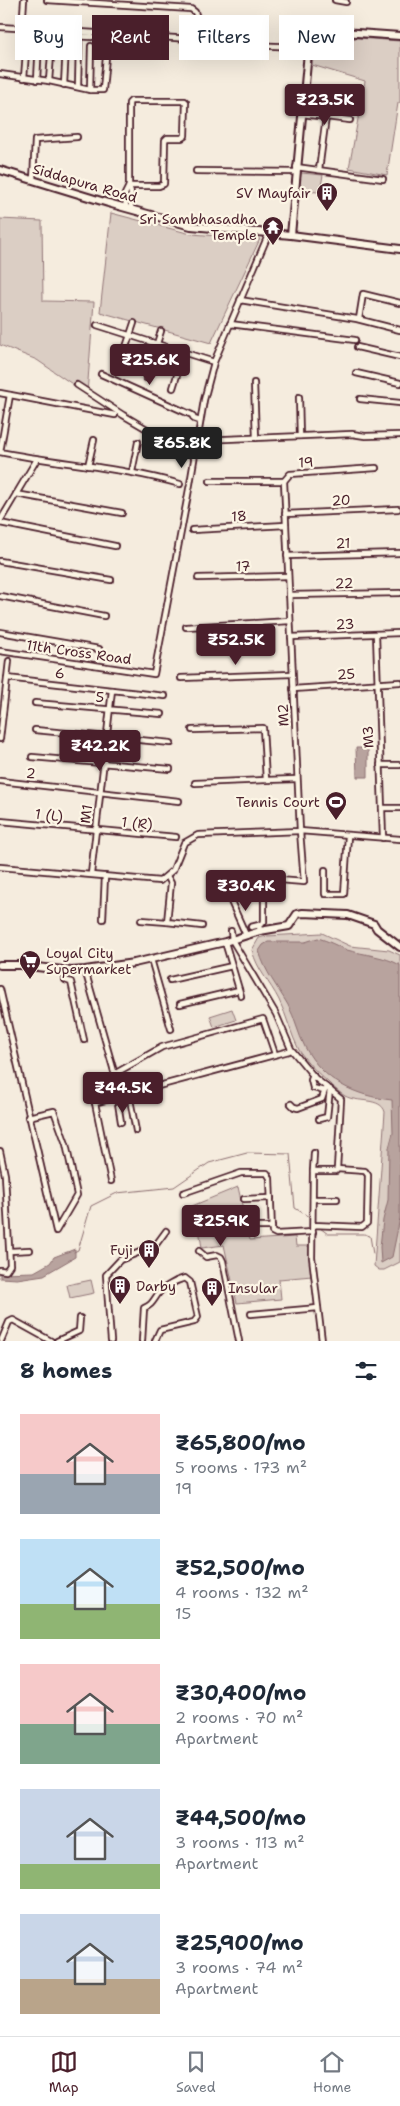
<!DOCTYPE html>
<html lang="en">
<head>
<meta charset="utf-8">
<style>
  body { margin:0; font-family:"Shantell Sans",sans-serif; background:#f6f6f7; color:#1f2937; height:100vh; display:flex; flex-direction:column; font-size:19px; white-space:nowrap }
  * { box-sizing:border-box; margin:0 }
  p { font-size:16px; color:#747a83 }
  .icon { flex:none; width:28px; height:28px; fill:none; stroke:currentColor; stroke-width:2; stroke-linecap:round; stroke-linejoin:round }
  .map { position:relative; height:1341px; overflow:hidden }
  .sheet { display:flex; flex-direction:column; background:#fff; flex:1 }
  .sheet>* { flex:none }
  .top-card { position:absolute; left:15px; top:15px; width:370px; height:45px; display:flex; gap:10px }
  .price { position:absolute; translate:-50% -42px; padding:0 11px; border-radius:5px; background:#4a1f2b; color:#fff; font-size:16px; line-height:32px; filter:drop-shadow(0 1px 2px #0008) }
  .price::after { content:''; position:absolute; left:50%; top:30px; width:15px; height:11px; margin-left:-8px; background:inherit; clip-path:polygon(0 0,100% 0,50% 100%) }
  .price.active { background:#222; color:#fff }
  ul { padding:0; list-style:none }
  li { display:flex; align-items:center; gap:15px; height:125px; padding:0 20px }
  li span { display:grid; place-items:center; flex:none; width:140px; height:100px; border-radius:0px; color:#555 }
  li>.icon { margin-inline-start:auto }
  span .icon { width:60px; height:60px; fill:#fffc; stroke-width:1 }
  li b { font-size:21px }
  h2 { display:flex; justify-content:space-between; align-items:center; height:60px; padding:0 20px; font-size:21px }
  .chip { padding:0 18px; border-radius:0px; background:#fff; box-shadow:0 5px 20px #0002; font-size:18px; line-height:45px }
  .chip.active { background:#4a1f2b; color:#fff }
  .dock { display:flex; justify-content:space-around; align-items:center; height:70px; border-top:1px solid #e0e1e3; background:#fff; font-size:14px; color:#747a83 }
  .dock a { display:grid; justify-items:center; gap:2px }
  .dock .active { color:#4a1f2b }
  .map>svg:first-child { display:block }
</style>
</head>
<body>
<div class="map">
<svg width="400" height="1341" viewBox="0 0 400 1341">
  <rect width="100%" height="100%" fill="#f5ecde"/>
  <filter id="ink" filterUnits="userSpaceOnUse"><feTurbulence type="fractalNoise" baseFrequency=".02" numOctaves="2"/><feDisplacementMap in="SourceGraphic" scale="10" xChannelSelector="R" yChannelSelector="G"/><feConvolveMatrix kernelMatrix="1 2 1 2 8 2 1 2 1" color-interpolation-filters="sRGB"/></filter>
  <g filter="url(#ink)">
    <g fill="#dbcec4" stroke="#927678">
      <polygon points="357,38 400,41 400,103 398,103 387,175 349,168 365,81 312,65 314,53 334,41"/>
      <polygon points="301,173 323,175 320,192 299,191"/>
      <polygon points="111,213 191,234 260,239 211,343 100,312"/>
      <polygon points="0,219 42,221 43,301 94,302 87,394 37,360 0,345"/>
      <path d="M 322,933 L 350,946 L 389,950 L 400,955 L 400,1262 L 384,1270 L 379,1270 L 374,1266 L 385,1112 C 381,1097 357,1103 345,1096 C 340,1093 334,1088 330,1084 C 319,1074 307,1063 299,1050 C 291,1035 287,1016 279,1000 C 270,982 257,970 252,950 L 259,938 L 267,936 Z"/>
      <polygon points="232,1009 236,1020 214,1027 210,1016"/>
      <polygon points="238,1187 250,1240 295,1237 296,1246 310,1246 312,1276 279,1279 281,1299 237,1303 224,1245 202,1248 196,1210 192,1206"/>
      <polygon points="91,1280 94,1293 70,1298 67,1285"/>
    </g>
    <g fill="#b8a39e" stroke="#8c6e70">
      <polygon points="356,748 368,748 368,777 357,777"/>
      <path d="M 318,938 C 329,941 337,946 347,950 C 365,955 384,956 400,965 L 400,1218 L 392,1257 L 381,1263 L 380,1247 L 383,1220 L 388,1200 L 389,1148 L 393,1133 L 392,1100 C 355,1096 323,1081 305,1047 C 298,1034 295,1018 288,1005 C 277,986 265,972 259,951 L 263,945 L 268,942 L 305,942 Z"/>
      <polygon points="75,1249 75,1257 44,1275 17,1279 0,1278 0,1273 34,1272 50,1263 54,1257"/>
    </g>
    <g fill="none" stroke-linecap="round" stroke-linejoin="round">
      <g stroke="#8c6e70" stroke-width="1">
        <polyline points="320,1228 328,1234 364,1234 370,1236 373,1254"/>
        <polyline points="74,1252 78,1250 91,1206 117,1193 174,1187 209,1163 247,1153 290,1154 295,1208 309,1217"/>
      </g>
      <g stroke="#4a1f2b" stroke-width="8">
        <g id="street">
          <polyline points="335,0 346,2"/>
          <path d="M 0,27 L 191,39 C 199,32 199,22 195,12 L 191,9 L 47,0"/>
          <polyline points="22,29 24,0"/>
          <polyline points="69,32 72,36 92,37"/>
          <polyline points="133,36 136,40 156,41"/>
          <polyline points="220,44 302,47 312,49"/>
          <polyline points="0,74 49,81 90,90 103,90 107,46"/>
          <polyline points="24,78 27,39"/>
          <polyline points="37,80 39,41"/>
          <polyline points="49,81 52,42"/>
          <polyline points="64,85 66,46"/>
          <polyline points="78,87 79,43"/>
          <polyline points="305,89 351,94"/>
          <polyline points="90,90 91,46"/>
          <polyline points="302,114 350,120"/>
          <polyline points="296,167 383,179"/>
          <polyline points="319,170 326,117"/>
          <polyline points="196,171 296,172"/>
          <polyline points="33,180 35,140 77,137"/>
          <polyline points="129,186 159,186 164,184 165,140 167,138 182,138 185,136 186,102 185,101 131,101 129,103 129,186 131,193 131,209"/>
          <polyline points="126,208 125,194 129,186"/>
          <polyline points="240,300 357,319 400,330"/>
          <polyline points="359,319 363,294 400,303"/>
          <polyline points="230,324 355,340"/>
          <polyline points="97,325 214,362"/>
          <polyline points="357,347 400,357"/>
          <polyline points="120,365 134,323"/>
          <polyline points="356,373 400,383"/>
          <polyline points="101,374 192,415 194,419 200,421"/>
          <polyline points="146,378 161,331"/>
          <polyline points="254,383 256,438"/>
          <polyline points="77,385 123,415 193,456"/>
          <polyline points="173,388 184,353"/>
          <polyline points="0,393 115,415"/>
          <polyline points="299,397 300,436"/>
          <polyline points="360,399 400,403"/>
          <polyline points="202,440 352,434 365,436 400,435"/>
          <path d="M 0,452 C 60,464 122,467 180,484"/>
          <polyline points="0,452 10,395"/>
          <polyline points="88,466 94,440"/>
          <polyline points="132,472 138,442"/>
          <polyline points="210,481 284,481 290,474 376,468"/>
          <polyline points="16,494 122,513"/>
          <polyline points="285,514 398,509"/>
          <polyline points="0,521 37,459"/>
          <polyline points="0,523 115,546"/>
          <polyline points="192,530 286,525"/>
          <polyline points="287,556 400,553"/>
          <polyline points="0,561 111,580"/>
          <polyline points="198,578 288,576"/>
          <polyline points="289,595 400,593"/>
          <polyline points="0,596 104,616"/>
          <polyline points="186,627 290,621"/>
          <polyline points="0,632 99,649"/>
          <polyline points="376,634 383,838"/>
          <polyline points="291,637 400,633"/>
          <polyline points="0,651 154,674 190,484 204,400 214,362 269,233"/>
          <polyline points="7,678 112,690"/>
          <polyline points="181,678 292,674"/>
          <polyline points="293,689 400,682"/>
          <polyline points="35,703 162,714"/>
          <polyline points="35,730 171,743"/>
          <polyline points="192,730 263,728 266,780 297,779"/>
          <polyline points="0,739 9,661"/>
          <polyline points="32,757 170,769"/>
          <polyline points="380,765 400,765"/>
          <polyline points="0,781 179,801"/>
          <polyline points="195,783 266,780"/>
          <polyline points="382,808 400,808"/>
          <polyline points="0,821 176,837"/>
          <polyline points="0,867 160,881 173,870 184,843 198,835 300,831 284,481"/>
          <polyline points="325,870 325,894 344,894 348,836"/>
          <polyline points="91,874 112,690 165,696"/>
          <polyline points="215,875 304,882 300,831 400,839"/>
          <polyline points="167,876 171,883 167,922 202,926"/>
          <polyline points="229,897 246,935"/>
          <polyline points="103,919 105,876"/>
          <polyline points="141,920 167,922"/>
          <polyline points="251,927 259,925"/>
          <polyline points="231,931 232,940 276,1014 291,1049 315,1078 341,1099 337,1169"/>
          <polyline points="260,931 259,925 264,922 264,897"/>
          <polyline points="225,942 241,996"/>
          <polyline points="151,959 171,1029"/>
          <polyline points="65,970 65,980 71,982 84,1040"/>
          <polyline points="85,970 121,1096"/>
          <polyline points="170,980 232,966"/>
          <polyline points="0,989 56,1231 77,1195 66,1144 54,1111 28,1117"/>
          <polyline points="180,1004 239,990"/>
          <polyline points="116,1073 162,1047 263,1019 275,1054"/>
          <polyline points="313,1075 311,1080 313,1088 324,1091"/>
          <polyline points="92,1089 95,1103"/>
          <polyline points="129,1094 136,1131"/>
          <polyline points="117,1097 121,1122"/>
          <polyline points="291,1104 294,1107 298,1108 322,1099 326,1087"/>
          <polyline points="319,1119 327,1117 330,1089"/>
          <polyline points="0,1151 5,1175 10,1265 6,1271 0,1270"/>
          <polyline points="313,1171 314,1153"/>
          <polyline points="111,1181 95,1103 289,1051"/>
          <polyline points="183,1193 241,1173 267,1173 270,1178 272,1232 276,1234 313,1232"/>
          <polyline points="244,1199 271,1198"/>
          <polyline points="313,1199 337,1199"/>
          <polyline points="313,1225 362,1227 367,1223 368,1175 365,1171 337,1169 336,1171 313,1171 312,1257 322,1341"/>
          <polyline points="250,1227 272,1227"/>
          <polyline points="10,1251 30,1250"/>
          <polyline points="199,1251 206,1257 217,1255 221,1257 223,1261 239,1341"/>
          <polyline points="251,1314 318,1308"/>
          <polyline points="1,1341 9,1322 13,1320 51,1341"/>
          <polyline points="57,1341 79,1331 80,1318"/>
          <polyline points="111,1341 106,1275 120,1260 155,1246 166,1231"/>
          <path d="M 142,1341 L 144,1308 C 152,1305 153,1301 158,1294 C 163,1287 177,1280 185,1278 L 190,1282 L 198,1317 L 194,1322 L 160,1330 L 155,1341"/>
        </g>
      </g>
      <g stroke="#4a1f2b" stroke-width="10">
        <g id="secondary">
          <polyline points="0,170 108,203 191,226 291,235 400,249"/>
          <polyline points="291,235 308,52 324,40 343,32 400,36"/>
          <polyline points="0,965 20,965 71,971 85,970 134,963 225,942 260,931 289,926 297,914 303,913 348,915 374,924 377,929 400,947"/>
        </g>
      </g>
      <use href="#street" stroke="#fcf5e5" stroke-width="4.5"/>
      <use href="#secondary" stroke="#fcf5e5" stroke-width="6"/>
    </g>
  </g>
  <defs>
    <g id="building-pin" transform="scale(1.125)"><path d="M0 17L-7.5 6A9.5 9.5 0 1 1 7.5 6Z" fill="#4a1f2b" stroke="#fcf5e5"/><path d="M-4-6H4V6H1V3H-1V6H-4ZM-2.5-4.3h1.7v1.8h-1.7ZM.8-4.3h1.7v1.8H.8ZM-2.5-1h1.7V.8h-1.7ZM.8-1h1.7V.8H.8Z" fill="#fff"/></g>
    <g id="temple-pin" transform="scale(1.125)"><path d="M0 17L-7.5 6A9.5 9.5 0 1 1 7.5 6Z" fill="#4a1f2b" stroke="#fcf5e5"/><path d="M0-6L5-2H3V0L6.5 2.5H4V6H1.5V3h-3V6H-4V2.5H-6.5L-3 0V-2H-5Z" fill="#fff"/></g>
    <g id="stadium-pin" transform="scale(1.125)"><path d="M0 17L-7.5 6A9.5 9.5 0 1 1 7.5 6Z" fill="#4a1f2b" stroke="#fcf5e5"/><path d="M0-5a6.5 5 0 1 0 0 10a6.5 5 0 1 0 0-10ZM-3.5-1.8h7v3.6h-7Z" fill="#fff"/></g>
    <g id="supermarket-pin" transform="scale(1.125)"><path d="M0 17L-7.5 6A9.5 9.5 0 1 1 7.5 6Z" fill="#4a1f2b" stroke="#fcf5e5"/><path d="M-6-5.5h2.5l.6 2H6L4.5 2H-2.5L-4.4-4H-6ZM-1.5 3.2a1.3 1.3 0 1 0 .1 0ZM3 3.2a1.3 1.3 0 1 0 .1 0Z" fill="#fff"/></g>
  </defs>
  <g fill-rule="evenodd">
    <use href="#building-pin" x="327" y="193"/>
    <use href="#temple-pin" x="273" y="227"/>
    <use href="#stadium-pin" x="336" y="802"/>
    <use href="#supermarket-pin" x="30" y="961"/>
    <use href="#building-pin" x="149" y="1250"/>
    <use href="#building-pin" x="120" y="1286"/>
    <use href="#building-pin" x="212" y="1288"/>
  </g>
  <g text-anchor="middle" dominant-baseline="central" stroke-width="4.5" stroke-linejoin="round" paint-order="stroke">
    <g font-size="14" fill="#4a1f2b" stroke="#fcf5e5">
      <text transform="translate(85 183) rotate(16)">Siddapura Road</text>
      <text transform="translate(306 462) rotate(-4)">19</text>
      <text transform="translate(341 500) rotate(-3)">20</text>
      <text transform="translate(239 516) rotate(-3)">18</text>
      <text transform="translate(343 543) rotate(-2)">21</text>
      <text transform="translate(243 566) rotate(-1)">17</text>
      <text transform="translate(344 583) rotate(-1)">22</text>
      <text transform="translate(345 624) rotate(-2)">23</text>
      <text transform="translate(79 652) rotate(8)">11th Cross Road</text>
      <text transform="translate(60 673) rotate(6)">6</text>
      <text transform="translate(346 674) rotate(-4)">25</text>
      <text transform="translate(100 697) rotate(5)">5</text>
      <text transform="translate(283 715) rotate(-92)">M2</text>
      <text transform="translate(368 737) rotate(-93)">M3</text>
      <text transform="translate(31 773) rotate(6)">2</text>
      <text transform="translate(86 814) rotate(-83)">M1</text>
      <text transform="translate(49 815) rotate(6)">1 (L)</text>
      <text transform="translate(137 823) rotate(5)">1 (R)</text>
    </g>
    <g font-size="14" fill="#4a1f2b" stroke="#fcf5e5" text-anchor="end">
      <text x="311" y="193">SV Mayfair</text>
      <text x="257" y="219">Sri Sambhasadha<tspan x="257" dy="16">Temple</tspan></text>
      <text x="320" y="802">Tennis Court</text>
      <text x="46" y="953" text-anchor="start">Loyal City<tspan x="46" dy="16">Supermarket</tspan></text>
      <text x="133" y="1250">Fuji</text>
      <text x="136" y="1286" text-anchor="start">Darby</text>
      <text x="228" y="1288" text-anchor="start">Insular</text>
    </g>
  </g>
</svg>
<b class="price" style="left:325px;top:126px">₹23.5K</b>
<b class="price" style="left:150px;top:386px">₹25.6K</b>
<b class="price active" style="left:182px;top:469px">₹65.8K</b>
<b class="price" style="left:236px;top:666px">₹52.5K</b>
<b class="price" style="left:100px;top:772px">₹42.2K</b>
<b class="price" style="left:246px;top:912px">₹30.4K</b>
<b class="price" style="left:123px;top:1114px">₹44.5K</b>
<b class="price" style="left:221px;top:1247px">₹25.9K</b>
<div class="top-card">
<a class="chip">Buy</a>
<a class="chip active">Rent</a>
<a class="chip">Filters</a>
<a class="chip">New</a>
</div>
</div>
<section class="sheet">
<h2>8 homes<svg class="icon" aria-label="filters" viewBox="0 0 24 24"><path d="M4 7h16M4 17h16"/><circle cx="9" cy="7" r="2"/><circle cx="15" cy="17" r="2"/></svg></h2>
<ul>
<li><span style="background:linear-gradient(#f6c9c9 60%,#9aa5b1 0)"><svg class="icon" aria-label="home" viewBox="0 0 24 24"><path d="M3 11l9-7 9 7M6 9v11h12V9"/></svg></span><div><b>₹65,800/mo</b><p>5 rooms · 173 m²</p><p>19</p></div></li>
<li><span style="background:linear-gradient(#bfe0f5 65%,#8fb573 0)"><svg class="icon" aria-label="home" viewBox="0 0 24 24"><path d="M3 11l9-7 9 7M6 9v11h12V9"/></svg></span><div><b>₹52,500/mo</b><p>4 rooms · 132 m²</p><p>15</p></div></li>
<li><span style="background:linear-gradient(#f6c9c9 60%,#7fa58c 0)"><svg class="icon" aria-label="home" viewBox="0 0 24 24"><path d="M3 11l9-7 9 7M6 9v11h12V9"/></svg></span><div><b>₹30,400/mo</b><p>2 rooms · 70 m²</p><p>Apartment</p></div></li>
<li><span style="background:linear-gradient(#c9d6e8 75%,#8fb573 0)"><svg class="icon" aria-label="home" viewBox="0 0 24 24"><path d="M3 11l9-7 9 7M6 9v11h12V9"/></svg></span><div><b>₹44,500/mo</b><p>3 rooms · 113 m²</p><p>Apartment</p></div></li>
<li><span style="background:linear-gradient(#c9d6e8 65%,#b9a48a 0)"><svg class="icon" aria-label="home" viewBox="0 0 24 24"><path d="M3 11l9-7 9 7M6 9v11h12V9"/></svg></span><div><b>₹25,900/mo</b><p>3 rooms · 74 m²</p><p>Apartment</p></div></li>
</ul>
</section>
<nav class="dock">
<a class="active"><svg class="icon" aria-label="map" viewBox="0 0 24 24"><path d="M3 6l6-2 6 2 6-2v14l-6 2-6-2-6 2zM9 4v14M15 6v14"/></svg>Map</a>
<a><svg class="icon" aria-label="saved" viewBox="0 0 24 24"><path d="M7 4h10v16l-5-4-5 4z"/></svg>Saved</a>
<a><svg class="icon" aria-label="home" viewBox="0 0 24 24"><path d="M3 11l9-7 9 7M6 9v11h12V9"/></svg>Home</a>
</nav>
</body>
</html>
